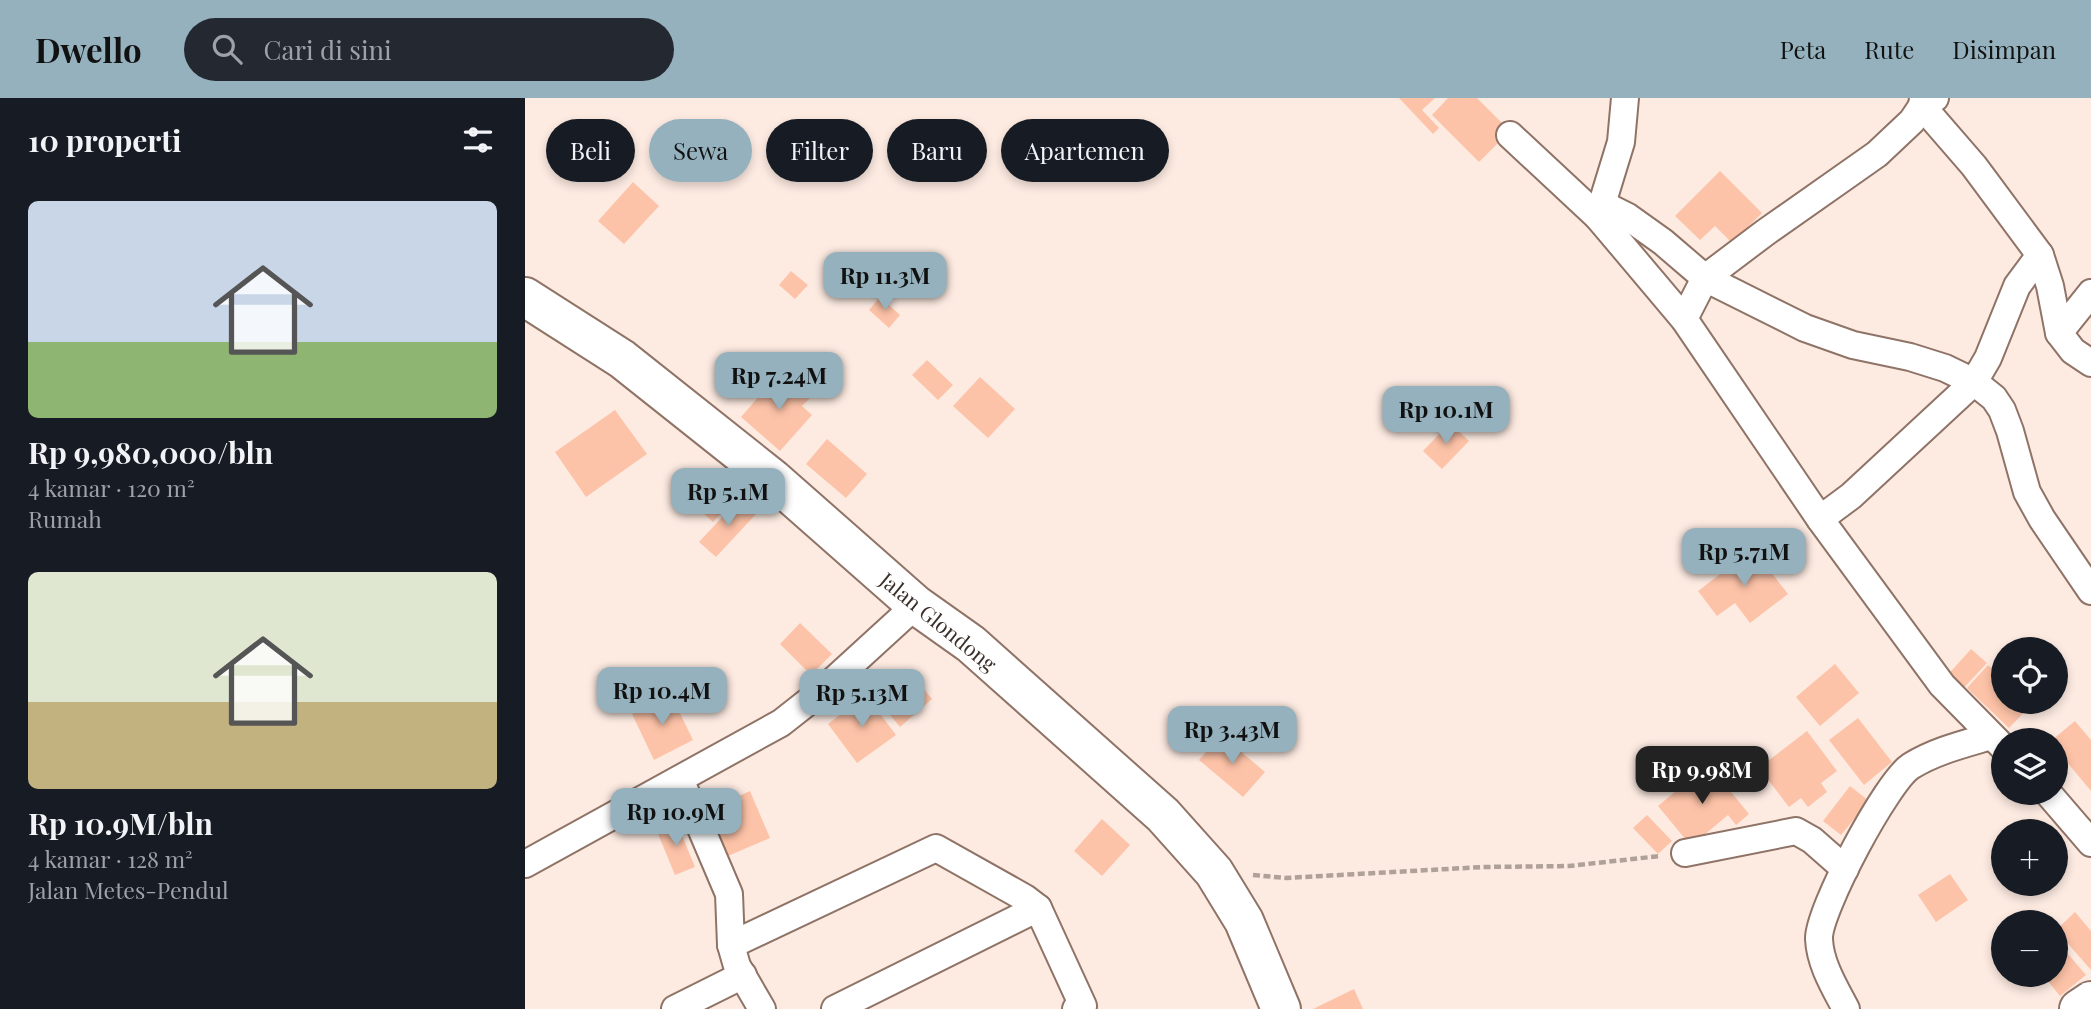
<!DOCTYPE html>
<html lang="id">
<head>
<meta charset="utf-8">
<style>
  body { margin:0; font-family:"Playfair Display",serif; background:#242831; color:#f1f3f6; height:100vh; display:flex; flex-direction:column; font-size:26px; white-space:nowrap }
  * { box-sizing:border-box; margin:0 }
  p { font-size:23px; color:#9ea1a6 }
  .icon { flex:none; width:38px; height:38px; fill:none; stroke:currentColor; stroke-width:2; stroke-linecap:round; stroke-linejoin:round }
  .map { position:relative; flex:1; overflow:hidden }
  .sheet { display:flex; flex-direction:column; background:#171b24; width:525px }
  .sheet>* { flex:none }
  .guide { position:absolute; left:21px; top:21px; width:665px; height:63px; display:flex; gap:14px }
  .buttons { position:absolute; left:1466px; top:539px; display:grid; gap:14px }
  .buttons a { display:grid; place-items:center; width:77px; height:77px; border-radius:50%; background:#171b24; box-shadow:0 4px 10px #0003; font-size:35px }
  .price { position:absolute; translate:-50% -60px; padding:0 16px; border-radius:14px; background:#94b1bd; color:#111; font-size:23px; line-height:46px; filter:drop-shadow(0 2px 4px #0008) }
  .price::after { content:''; position:absolute; left:50%; top:42px; width:21px; height:16px; margin-left:-10px; background:inherit; clip-path:polygon(0 0,100% 0,50% 100%) }
  .price.on { background:#222; color:#fff }
  ul { padding:0; list-style:none }
  li { display:grid; align-content:center; gap:14px; height:371px; padding:0 28px }
  li span { display:grid; place-items:center; height:217px; border-radius:10px; color:#555 }
  li>.icon { margin-inline-start:auto }
  span .icon { width:126px; height:126px; fill:#fffc; stroke-width:1 }
  li b { font-size:30px }
  h2 { display:flex; justify-content:space-between; align-items:center; height:84px; padding:0 28px; font-size:30px }
  .chip { padding:0 24px; border-radius:32px; background:#171b24; box-shadow:0 4px 10px #0003; font-size:24px; line-height:63px }
  .chip.on { background:#94b1bd; color:#111 }
  header { display:flex; align-items:center; gap:42px; box-sizing:border-box; height:98px; padding:0 35px; background:#94b1bd; color:#111 }
  header strong { font-size:33px }
  nav { display:flex; gap:38px; margin-inline-start:auto; font-size:24px }
  .search { width:490px; height:63px; background:#242831; display:flex; align-items:center; gap:18px; box-sizing:border-box; padding:0 24px; border-radius:38px; color:#9ea1a6; font-size:26px }
  main { display:flex; flex:1; min-height:0 }
  .map>svg:first-child { display:block }
</style>
</head>
<body>
<header>
<strong>Dwello</strong>
<div class="search"><svg class="icon" aria-label="search" viewBox="0 0 24 24"><circle cx="10" cy="10" r="6"/><path d="M15 15l6 6"/></svg>Cari di sini</div>
<nav><a>Peta</a><a>Rute</a><a>Disimpan</a></nav>
</header>
<main>
<section class="sheet">
<h2>10 properti<svg class="icon" aria-label="filters" viewBox="0 0 24 24"><path d="M4 7h16M4 17h16"/><circle cx="9" cy="7" r="2"/><circle cx="15" cy="17" r="2"/></svg></h2>
<ul>
<li><span style="background:linear-gradient(#c9d6e8 65%,#8fb573 0)"><svg class="icon" aria-label="home" viewBox="0 0 24 24"><path d="M3 11l9-7 9 7M6 9v11h12V9"/></svg></span><div><b>Rp 9,980,000/bln</b><p>4 kamar · 120 m²</p><p>Rumah</p></div></li>
<li><span style="background:linear-gradient(#dfe7d0 60%,#c2b280 0)"><svg class="icon" aria-label="home" viewBox="0 0 24 24"><path d="M3 11l9-7 9 7M6 9v11h12V9"/></svg></span><div><b>Rp 10.9M/bln</b><p>4 kamar · 128 m²</p><p>Jalan Metes-Pendul</p></div></li>
</ul>
</section>
<div class="map">
<svg width="1566" height="911" viewBox="0 0 1566 911">
  <rect width="100%" height="100%" fill="#fdebe2"/>
  <g fill="#fdc3a8">
    <polygon points="874,0 910,0 897,12 914,30 908,36"/>
    <polygon points="923,0 952,0 985,33 954,64 907,17"/>
    <polygon points="1195,73 1237,115 1207,145 1190,128 1175,142 1150,118"/>
    <polygon points="108,84 134,108 99,146 73,123"/>
    <polygon points="266,173 283,187 270,201 254,187"/>
    <polygon points="355,199 375,217 364,230 344,212"/>
    <polygon points="402,262 428,287 413,302 387,277"/>
    <polygon points="255,274 285,300 277,308 287,317 255,353 216,319"/>
    <polygon points="455,279 490,311 463,340 428,308"/>
    <polygon points="90,312 122,356 61,399 30,354"/>
    <polygon points="925,325 944,343 917,371 898,353"/>
    <polygon points="302,341 342,376 321,400 281,366"/>
    <polygon points="188,370 215,395 188,424 161,399"/>
    <polygon points="215,400 231,416 191,459 174,444"/>
    <polygon points="1228,451 1263,496 1225,525 1210,505 1192,518 1173,493"/>
    <polygon points="275,525 307,556 286,577 255,546"/>
    <polygon points="1446,551 1462,565 1435,594 1420,580"/>
    <polygon points="1310,566 1334,595 1295,628 1271,599"/>
    <polygon points="1463,567 1479,582 1479,604 1502,604 1506,607 1484,630 1442,590"/>
    <polygon points="384,573 407,601 375,629 352,601"/>
    <polygon points="146,597 168,642 129,662 107,616"/>
    <polygon points="341,597 371,637 332,665 303,626"/>
    <polygon points="1333,620 1367,664 1339,687 1304,642"/>
    <polygon points="1550,623 1566,642 1566,693 1531,651 1531,642 1527,642"/>
    <polygon points="1282,633 1312,673 1296,685 1302,694 1283,709 1276,700 1264,709 1234,670"/>
    <polygon points="696,637 740,674 718,699 674,662"/>
    <polygon points="1183,666 1224,716 1211,727 1203,717 1166,748 1133,708"/>
    <polygon points="1325,688 1344,703 1316,737 1298,723"/>
    <polygon points="225,693 245,740 203,758 183,712"/>
    <polygon points="1122,717 1147,743 1133,756 1108,730"/>
    <polygon points="577,721 605,747 577,778 549,753"/>
    <polygon points="151,723 170,769 150,777 131,731"/>
    <polygon points="1425,776 1443,802 1411,824 1393,797"/>
    <polygon points="1550,814 1566,833 1566,872 1531,832"/>
    <polygon points="1531,842 1561,877 1535,898 1518,877 1531,877"/>
    <polygon points="829,891 838,911 788,911"/>
  </g>
  <g fill="none" stroke-linecap="round" stroke-linejoin="round">
    <g stroke="#8f7366" stroke-width="30">
      <g id="street">
        <polyline points="985,37 1073,119 1159,221 1295,421 1417,587 1479,650"/>
        <polyline points="1077,106 1103,119 1138,144 1180,180 1280,230 1328,247 1385,259 1420,270 1449,284 1469,300 1477,312 1485,333 1502,394 1517,421 1566,493"/>
        <polyline points="1073,119 1096,44 1100,0"/>
        <polyline points="1515,157 1525,188 1534,235"/>
        <polyline points="1566,195 1534,235 1548,253 1566,265"/>
        <polyline points="1159,221 1180,180 1241,134 1352,56 1387,23 1397,8 1410,0"/>
        <polyline points="1295,421 1326,398 1449,284 1463,260 1492,188 1515,157 1449,68 1397,8 1398,0"/>
        <polyline points="155,681 204,796 206,847 212,868 237,911"/>
        <polyline points="1523,695 1566,745"/>
        <polyline points="1160,755 1271,733 1287,742 1320,771"/>
        <polyline points="0,766 256,625 298,592 391,507"/>
        <polyline points="206,847 411,750 500,800 513,810"/>
        <polyline points="150,911 218,877"/>
        <polyline points="310,911 513,810 558,908 551,911"/>
        <path d="M 1321,911 C 1310,890 1295,866 1294,841 C 1293,813 1362,683 1386,668 C 1410,653 1439,646 1466,638"/>
      </g>
    </g>
    <g stroke="#8f7366" stroke-width="42">
      <g id="secondary">
        <polyline points="0,199 97,261 248,381 391,507 446,546 638,717 689,774 719,823 756,911"/>
        <polyline points="1554,911 1566,903"/>
      </g>
    </g>
    <polyline stroke="#afa098" stroke-width="4.5" stroke-dasharray="7 3.5" stroke-linecap="butt" points="728,777 761,780 958,769 1044,768 1135,758"/>
    <use href="#street" stroke="#fff" stroke-width="26"/>
    <use href="#secondary" stroke="#fff" stroke-width="38"/>
  </g>
  <g text-anchor="middle" dominant-baseline="central" stroke-width="5" stroke-linejoin="round" paint-order="stroke">
    <g font-size="21" fill="#3c302a" stroke="#fff">
      <text transform="translate(414 523) rotate(39)">Jalan Glondong</text>
    </g>
  </g>
</svg>
<div class="buttons">
<a><svg class="icon" aria-label="locate" viewBox="0 0 24 24"><circle cx="12" cy="12" r="6"/><path d="M12 2v4M12 18v4M2 12h4M18 12h4"/></svg></a>
<a><svg class="icon" aria-label="layers" viewBox="0 0 24 24"><path d="M12 4l9 5-9 5-9-5zM3 14l9 5 9-5"/></svg></a>
<a>+</a>
<a>−</a>
</div>
<b class="price" style="left:360px;top:214px">Rp 11.3M</b>
<b class="price" style="left:254px;top:314px">Rp 7.24M</b>
<b class="price" style="left:921px;top:348px">Rp 10.1M</b>
<b class="price" style="left:203px;top:430px">Rp 5.1M</b>
<b class="price" style="left:1219px;top:490px">Rp 5.71M</b>
<b class="price" style="left:137px;top:629px">Rp 10.4M</b>
<b class="price" style="left:337px;top:631px">Rp 5.13M</b>
<b class="price" style="left:707px;top:668px">Rp 3.43M</b>
<b class="price on" style="left:1177px;top:708px">Rp 9.98M</b>
<b class="price" style="left:151px;top:750px">Rp 10.9M</b>
<div class="guide">
<a class="chip">Beli</a>
<a class="chip on">Sewa</a>
<a class="chip">Filter</a>
<a class="chip">Baru</a>
<a class="chip">Apartemen</a>
</div>
</div>
</main>
</body>
</html>
